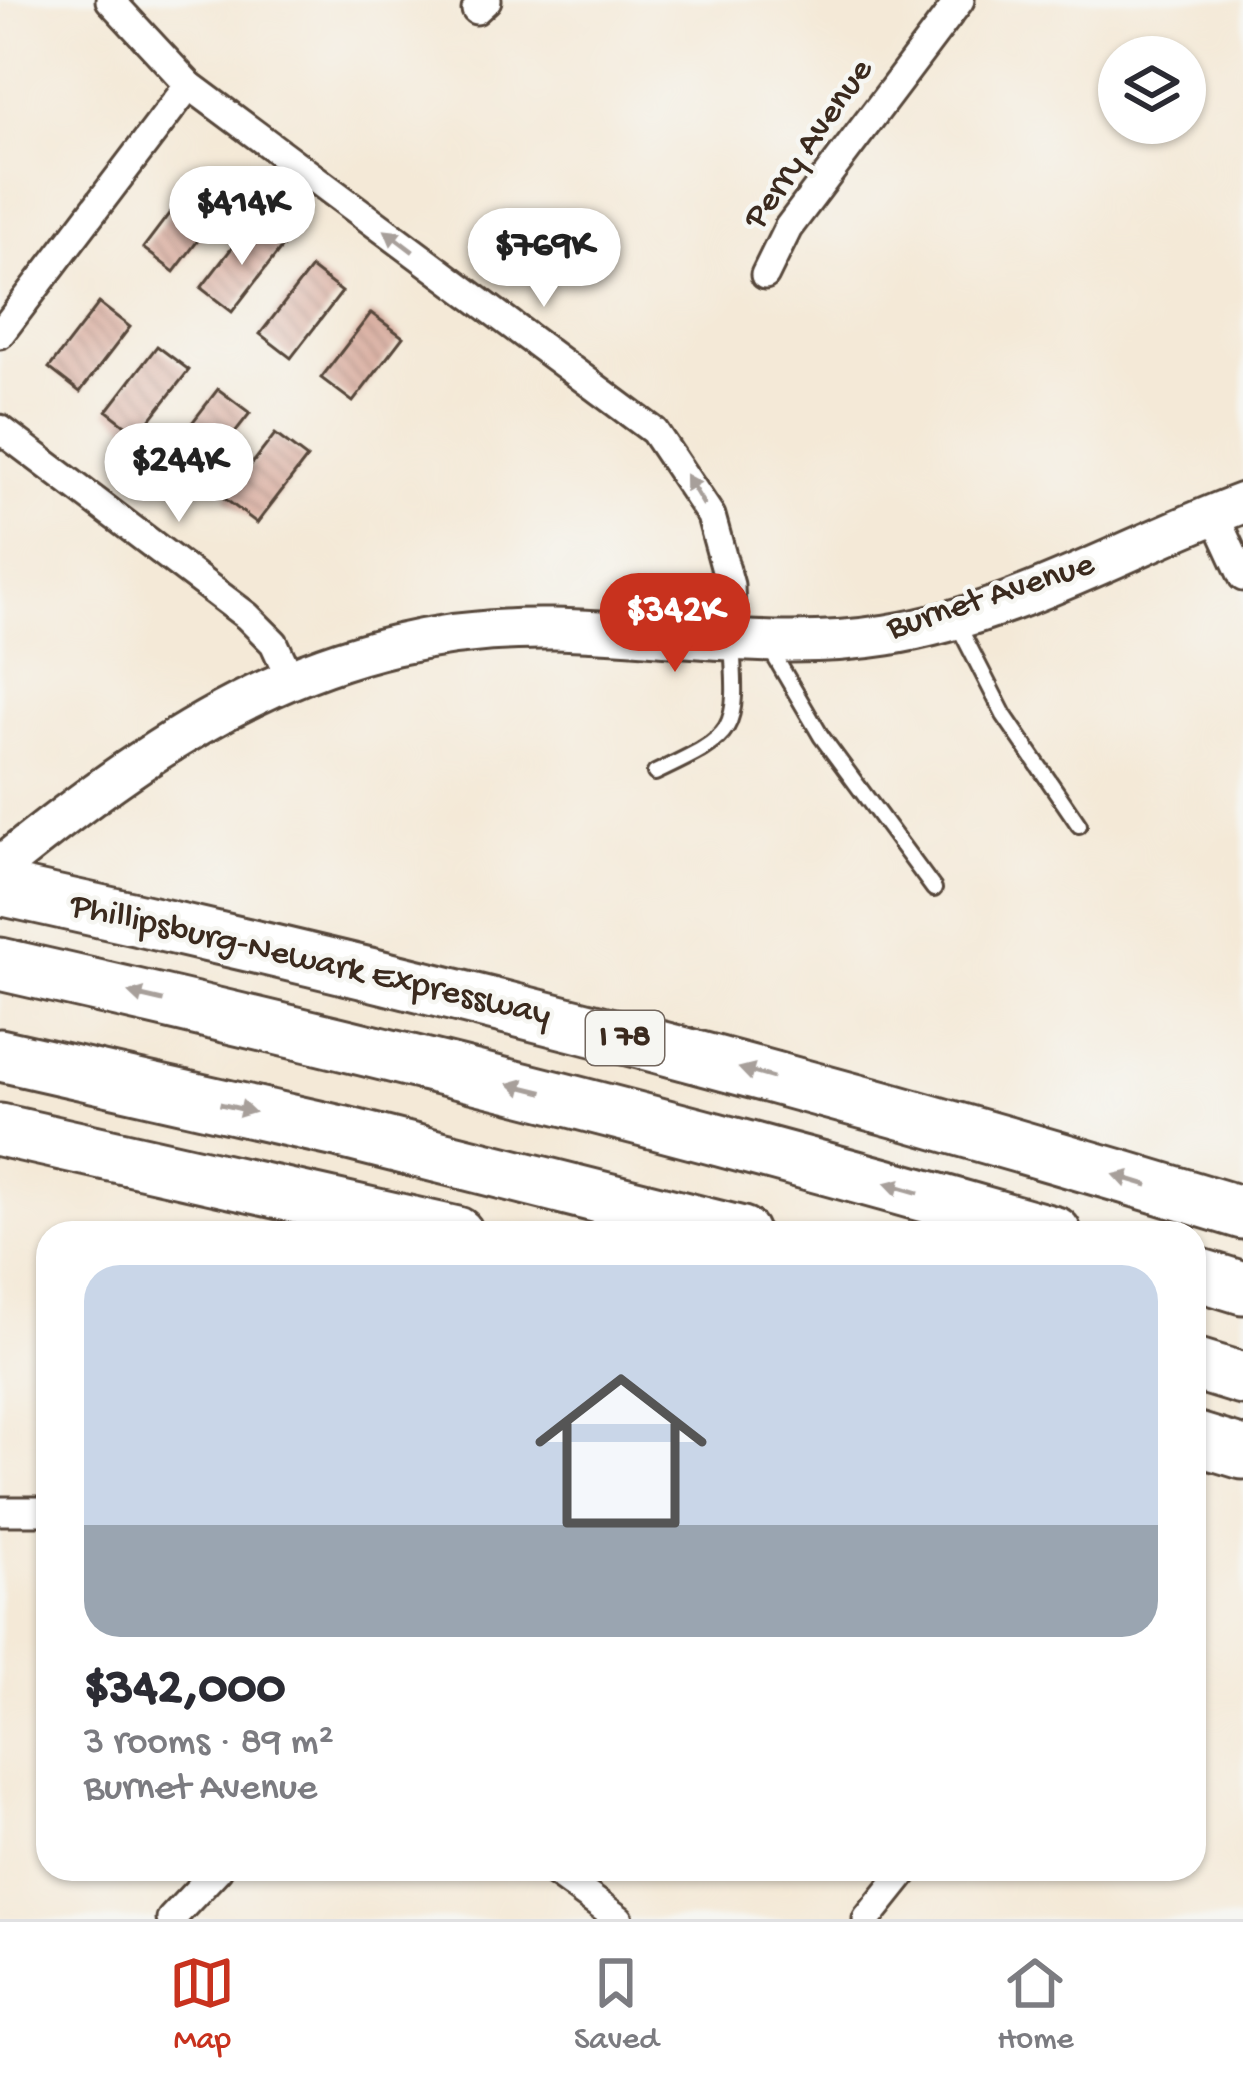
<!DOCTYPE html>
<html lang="en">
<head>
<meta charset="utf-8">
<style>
  body { margin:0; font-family:"Gochi Hand",sans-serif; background:#f2f2f3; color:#2b2b33; height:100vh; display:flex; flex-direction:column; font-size:45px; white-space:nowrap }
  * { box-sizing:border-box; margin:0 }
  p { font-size:39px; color:#7c7c81 }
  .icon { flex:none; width:66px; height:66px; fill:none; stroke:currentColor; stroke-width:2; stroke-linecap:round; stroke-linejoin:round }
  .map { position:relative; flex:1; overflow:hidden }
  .panel { position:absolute; left:36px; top:1221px; width:1170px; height:660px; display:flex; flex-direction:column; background:#fff; border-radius:36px; box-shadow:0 3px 9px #0004 }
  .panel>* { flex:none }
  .buttons { position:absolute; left:1098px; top:36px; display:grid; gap:24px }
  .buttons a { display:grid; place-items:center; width:108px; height:108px; border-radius:50%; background:#fff; box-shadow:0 3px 9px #0004; font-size:60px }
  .price { position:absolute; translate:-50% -102px; padding:0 27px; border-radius:42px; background:#fff; color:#222; font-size:39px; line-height:78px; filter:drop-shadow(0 3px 6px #0008) }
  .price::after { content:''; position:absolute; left:50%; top:72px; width:36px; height:27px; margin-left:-18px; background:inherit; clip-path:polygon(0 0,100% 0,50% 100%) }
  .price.on { background:#c8321e; color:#fff }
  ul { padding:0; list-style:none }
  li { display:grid; align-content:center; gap:24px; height:636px; padding:0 48px }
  li span { display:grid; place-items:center; height:372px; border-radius:36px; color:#555 }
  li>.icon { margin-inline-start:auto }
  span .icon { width:216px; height:216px; fill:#fffc; stroke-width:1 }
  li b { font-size:51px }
  .dock { display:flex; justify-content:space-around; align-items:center; height:168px; border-top:3px solid #e1e1e2; background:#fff; font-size:33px; color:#7c7c81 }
  .dock a { display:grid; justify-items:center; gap:6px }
  .dock .on { color:#c8321e }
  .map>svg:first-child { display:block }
</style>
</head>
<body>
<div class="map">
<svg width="1243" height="1919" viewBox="0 0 1243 1919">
  <defs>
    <pattern id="building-back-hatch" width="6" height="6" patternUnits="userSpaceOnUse" patternTransform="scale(3)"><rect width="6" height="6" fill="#d7a799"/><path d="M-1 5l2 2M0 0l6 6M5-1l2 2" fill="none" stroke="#b0887c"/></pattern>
  </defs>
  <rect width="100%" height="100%" fill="#f6f6f2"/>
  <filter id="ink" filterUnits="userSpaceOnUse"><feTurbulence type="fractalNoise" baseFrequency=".00833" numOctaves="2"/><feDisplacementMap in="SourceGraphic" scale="24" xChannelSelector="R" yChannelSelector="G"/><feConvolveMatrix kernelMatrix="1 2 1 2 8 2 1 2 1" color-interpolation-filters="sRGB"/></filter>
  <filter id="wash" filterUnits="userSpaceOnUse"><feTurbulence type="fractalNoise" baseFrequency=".004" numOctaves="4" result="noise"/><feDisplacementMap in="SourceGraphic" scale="48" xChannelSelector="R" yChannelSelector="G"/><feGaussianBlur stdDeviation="2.7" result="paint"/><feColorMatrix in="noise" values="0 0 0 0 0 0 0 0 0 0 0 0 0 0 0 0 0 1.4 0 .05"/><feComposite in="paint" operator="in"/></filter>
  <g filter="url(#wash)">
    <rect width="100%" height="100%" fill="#f4e9d7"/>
    <g id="blocks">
      <g fill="url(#building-back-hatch)">
        <polygon points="193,182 224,206 174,272 143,248"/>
        <polygon points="251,223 282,247 232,312 201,288"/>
        <polygon points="311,268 342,292 291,358 260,334"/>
        <polygon points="99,303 130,327 80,392 49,368"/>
        <polygon points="371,313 403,337 353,402 321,378"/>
        <polygon points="157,346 189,370 138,435 107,411"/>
        <polygon points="218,389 250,413 199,478 168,454"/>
        <polygon points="275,434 307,458 257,523 225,499"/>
      </g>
    </g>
  </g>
  <g filter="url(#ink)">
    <use href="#blocks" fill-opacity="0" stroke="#57473a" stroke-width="3"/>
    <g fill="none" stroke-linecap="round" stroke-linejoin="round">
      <g stroke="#57473a" stroke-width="20">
        <g id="lane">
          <polyline points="958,625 1004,715 1079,825"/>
          <polyline points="769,647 821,736 934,889"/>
          <path d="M 655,773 C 737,734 738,733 732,642"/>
        </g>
      </g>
      <g stroke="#57473a" stroke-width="33">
        <g id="street">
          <polyline points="110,0 189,85 654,431 711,516 730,585 732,642"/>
          <polyline points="476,10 487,0"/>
          <polyline points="765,275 788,228 960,0"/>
          <polyline points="0,334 189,85"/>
          <polyline points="0,429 247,616 274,643 290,678"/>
          <polyline points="1214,514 1243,577"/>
          <polyline points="0,1511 48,1511"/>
          <polyline points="550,1869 619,1919"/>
          <polyline points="171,1919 218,1869"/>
          <polyline points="867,1919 907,1869"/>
        </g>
      </g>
      <g stroke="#57473a" stroke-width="45">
        <path id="secondary" d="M 0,867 C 168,731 326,625 553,629 C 665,631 775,653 887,635 C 1012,615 1126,547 1243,503"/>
      </g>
      <g stroke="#57473a" stroke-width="57">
        <g id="highway">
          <path d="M 0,889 C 419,980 834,1088 1243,1213"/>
          <path d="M 0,964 C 355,1044 706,1132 1055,1233"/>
          <polyline points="0,1055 341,1132 742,1233"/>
          <polyline points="0,1130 457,1233"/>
          <polyline points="1194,1273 1243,1288"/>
          <polyline points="1194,1364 1243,1379"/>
          <polyline points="1194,1438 1243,1453"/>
        </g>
      </g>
      <use href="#lane" stroke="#fff" stroke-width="14"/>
      <use href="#street" stroke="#fff" stroke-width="27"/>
      <use href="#secondary" stroke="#fff" stroke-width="39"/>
      <use href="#highway" stroke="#fff" stroke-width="51"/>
    </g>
    <defs><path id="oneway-solid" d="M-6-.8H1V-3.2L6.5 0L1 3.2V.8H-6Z" transform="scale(3)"/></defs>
    <g fill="#a79f9a">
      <use href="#oneway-solid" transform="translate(399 241) rotate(-143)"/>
      <use href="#oneway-solid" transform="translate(695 490) rotate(-121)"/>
      <use href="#oneway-solid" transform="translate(146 997) rotate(-167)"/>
      <use href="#oneway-solid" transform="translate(756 1073) rotate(-164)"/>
      <use href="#oneway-solid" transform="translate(526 1088) rotate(-166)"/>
      <use href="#oneway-solid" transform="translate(237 1108) rotate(13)"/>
      <use href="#oneway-solid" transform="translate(1131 1180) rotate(-163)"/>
      <use href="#oneway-solid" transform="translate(902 1188) rotate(-164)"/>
    </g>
  </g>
  <g text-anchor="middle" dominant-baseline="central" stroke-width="9" stroke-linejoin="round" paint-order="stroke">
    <rect fill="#f6f6f2" stroke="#73675e" stroke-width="3" x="586" y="1011" width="78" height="54" rx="9"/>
    <g font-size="33" font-weight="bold" fill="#3b2a1e">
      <text x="625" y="1038">I 78</text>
    </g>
    <g font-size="36" fill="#3b2a1e" stroke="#f6f6f2">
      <text transform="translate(810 145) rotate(-55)">Perry Avenue</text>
      <text transform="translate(991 598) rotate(-18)">Burnet Avenue</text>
      <text transform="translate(310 962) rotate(13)">Phillipsburg-Newark Expressway</text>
    </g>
  </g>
</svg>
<div class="buttons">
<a><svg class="icon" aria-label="layers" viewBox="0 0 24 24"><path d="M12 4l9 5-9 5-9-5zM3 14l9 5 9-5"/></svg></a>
</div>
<b class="price" style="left:242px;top:268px">$414K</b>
<b class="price" style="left:544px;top:310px">$769K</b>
<b class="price" style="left:179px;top:525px">$244K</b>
<b class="price on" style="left:675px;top:675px">$342K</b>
<section class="panel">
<ul>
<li><span style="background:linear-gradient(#c9d6e8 70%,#9aa5b1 0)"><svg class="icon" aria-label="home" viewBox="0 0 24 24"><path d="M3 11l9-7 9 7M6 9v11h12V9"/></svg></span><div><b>$342,000</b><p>3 rooms · 89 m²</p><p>Burnet Avenue</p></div></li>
</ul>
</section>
</div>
<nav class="dock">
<a class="on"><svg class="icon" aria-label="map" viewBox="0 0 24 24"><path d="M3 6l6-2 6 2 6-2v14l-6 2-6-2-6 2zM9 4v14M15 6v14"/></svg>Map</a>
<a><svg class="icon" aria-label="saved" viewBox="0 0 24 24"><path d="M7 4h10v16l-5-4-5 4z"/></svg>Saved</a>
<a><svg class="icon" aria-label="home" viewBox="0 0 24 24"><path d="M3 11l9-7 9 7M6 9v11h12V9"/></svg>Home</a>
</nav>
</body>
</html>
